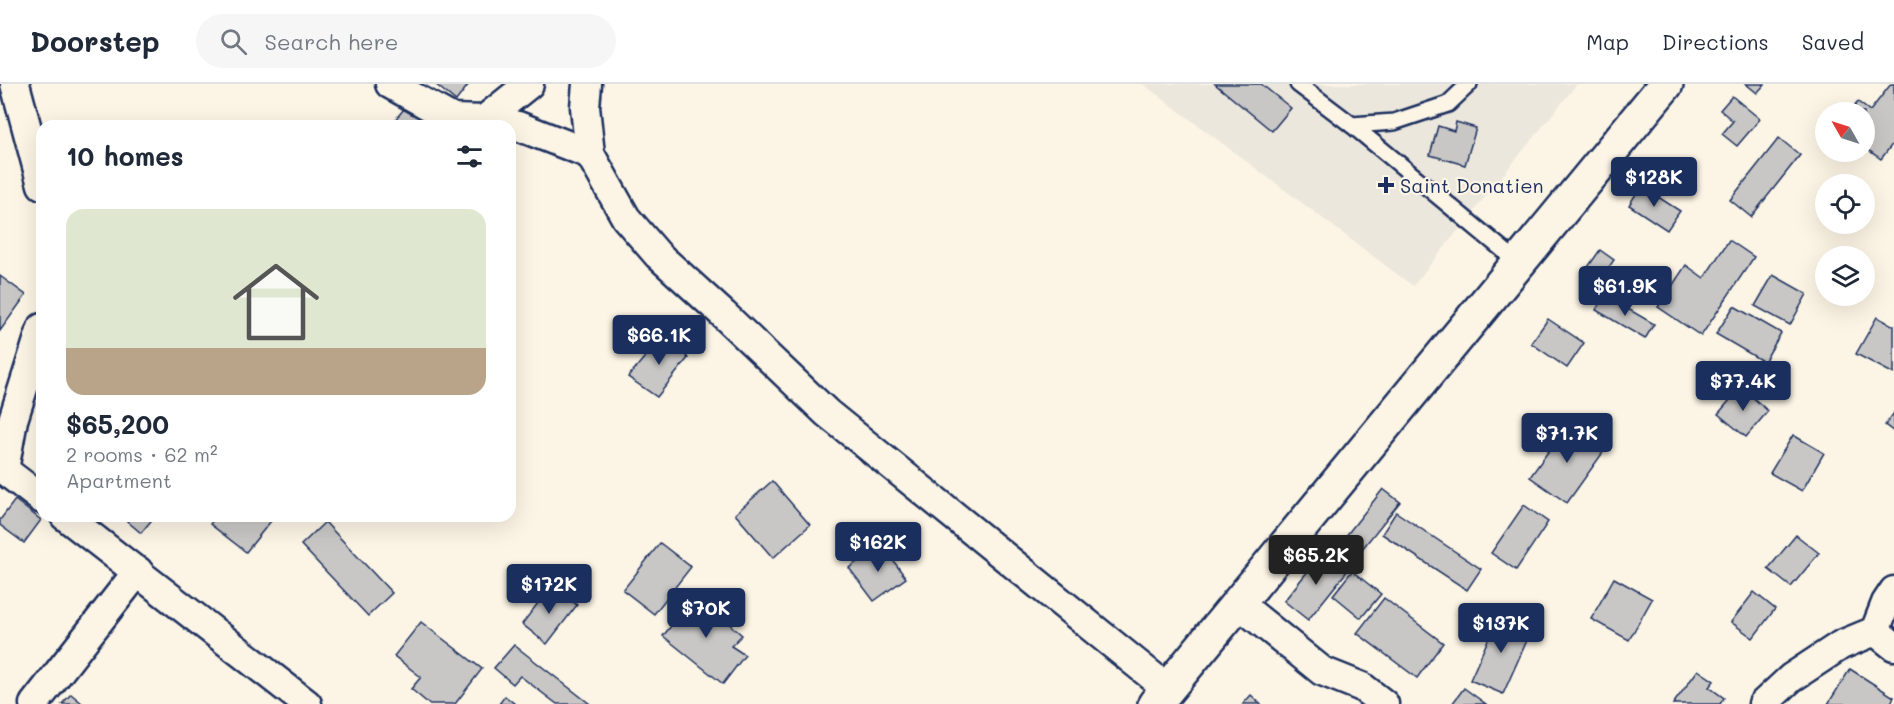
<!DOCTYPE html>
<html lang="en">
<head>
<meta charset="utf-8">
<style>
  body { margin:0; font-family:Mali,sans-serif; background:#f6f6f7; color:#1f2937; height:100vh; display:flex; flex-direction:column; font-size:22px; white-space:nowrap }
  * { box-sizing:border-box; margin:0 }
  p { font-size:20px; color:#747a83 }
  .icon { flex:none; width:33px; height:33px; fill:none; stroke:currentColor; stroke-width:2; stroke-linecap:round; stroke-linejoin:round }
  .map { position:relative; flex:1; overflow:hidden }
  .drawer { position:absolute; left:36px; top:36px; width:480px; height:402px; display:flex; flex-direction:column; background:#fff; border-radius:18px; box-shadow:0 6px 24px #0002 }
  .drawer>* { flex:none }
  .needle { width:39px; rotate:309deg }
  .fabs { position:absolute; left:1815px; top:18px; display:grid; gap:12px }
  .fabs a { display:grid; place-items:center; width:60px; height:60px; border-radius:50%; background:#fff; box-shadow:0 6px 24px #0002; font-size:30px }
  .price { position:absolute; translate:-50% -51px; padding:0 14px; border-radius:6px; background:#1b2f5e; color:#fff; font-size:20px; line-height:39px; filter:drop-shadow(0 2px 3px #0008) }
  .price::after { content:''; position:absolute; left:50%; top:36px; width:18px; height:14px; margin-left:-9px; background:inherit; clip-path:polygon(0 0,100% 0,50% 100%) }
  .price.active { background:#222; color:#fff }
  ul { padding:0; list-style:none }
  li { display:grid; align-content:center; gap:12px; height:318px; padding:0 30px }
  li span { display:grid; place-items:center; height:186px; border-radius:18px; color:#555 }
  li>.icon { margin-inline-start:auto }
  span .icon { width:108px; height:108px; fill:#fffc; stroke-width:1 }
  li b { font-size:26px }
  h2 { display:flex; justify-content:space-between; align-items:center; height:72px; padding:0 30px; font-size:26px }
  header { display:flex; align-items:center; gap:36px; box-sizing:border-box; height:84px; padding:0 30px; background:#fff; border-bottom:2px solid #e0e1e3 }
  header strong { font-size:28px }
  nav { display:flex; gap:33px; margin-inline-start:auto; font-size:21px }
  .search { width:420px; height:54px; background:#f6f6f7; display:flex; align-items:center; gap:15px; box-sizing:border-box; padding:0 21px; border-radius:33px; color:#747a83; font-size:22px }
  .map>svg:first-child { display:block }
</style>
</head>
<body>
<header>
<strong>Doorstep</strong>
<div class="search"><svg class="icon" aria-label="search" viewBox="0 0 24 24"><circle cx="10" cy="10" r="6"/><path d="M15 15l6 6"/></svg>Search here</div>
<nav><a>Map</a><a>Directions</a><a>Saved</a></nav>
</header>
<div class="map">
<svg width="1894" height="620" viewBox="0 0 1894 620">
  <rect width="100%" height="100%" fill="#fcf5e5"/>
  <filter id="ink" filterUnits="userSpaceOnUse"><feTurbulence type="fractalNoise" baseFrequency=".0167" numOctaves="2"/><feDisplacementMap in="SourceGraphic" scale="12" xChannelSelector="R" yChannelSelector="G"/><feConvolveMatrix kernelMatrix="1 2 1 2 8 2 1 2 1" color-interpolation-filters="sRGB"/></filter>
  <g filter="url(#ink)">
    <polygon fill="#ece7dc" points="1143,0 1577,0 1413,202"/>
    <g fill="#c8c7c6" stroke="#1b2f5e" stroke-width="1.5">
      <polygon points="435,0 469,0 456,17"/>
      <polygon points="1215,0 1261,0 1291,24 1272,47"/>
      <polygon points="1746,0 1765,0 1757,9"/>
      <polygon points="1891,0 1894,0 1894,58 1881,75 1864,63 1864,28 1850,28 1858,18 1870,27"/>
      <polygon points="1732,12 1760,35 1737,62 1722,50 1733,37 1720,26"/>
      <polygon points="408,20 434,40 433,42 390,42"/>
      <polygon points="1456,38 1476,44 1465,81 1430,71 1438,42 1454,47"/>
      <polygon points="1779,54 1800,71 1751,133 1730,116"/>
      <polygon points="1641,102 1680,127 1667,146 1629,121"/>
      <polygon points="1729,156 1754,173 1701,252 1658,223 1686,181 1704,194"/>
      <polygon points="1600,166 1614,176 1602,193 1588,183"/>
      <polygon points="1773,191 1807,210 1790,241 1755,222"/>
      <polygon points="0,192 26,211 0,247"/>
      <polygon points="1604,211 1654,240 1645,255 1596,226"/>
      <polygon points="1734,222 1781,249 1764,278 1716,250"/>
      <polygon points="1877,233 1894,242 1894,290 1856,270"/>
      <polygon points="1548,235 1584,259 1567,284 1531,259"/>
      <polygon points="665,249 688,274 657,313 628,293"/>
      <polygon points="1741,303 1768,327 1746,353 1718,330"/>
      <polygon points="1894,329 1894,348 1885,341"/>
      <polygon points="1567,341 1604,367 1567,419 1530,393"/>
      <polygon points="1793,351 1824,369 1802,407 1770,389"/>
      <polygon points="772,397 810,441 773,474 735,430"/>
      <polygon points="1383,405 1400,418 1350,480 1334,467"/>
      <polygon points="15,416 41,436 24,459 0,441 0,436"/>
      <polygon points="1524,421 1548,438 1516,486 1491,469"/>
      <polygon points="1396,428 1481,485 1467,506 1382,450"/>
      <polygon points="121,432 155,432 141,449"/>
      <polygon points="216,432 275,432 246,468 210,440"/>
      <polygon points="325,438 392,509 368,532 301,461"/>
      <polygon points="1796,451 1819,469 1791,503 1768,485"/>
      <polygon points="660,459 691,483 654,530 623,506"/>
      <polygon points="881,460 906,494 874,517 849,484"/>
      <polygon points="1324,467 1348,486 1308,536 1284,517"/>
      <polygon points="1352,487 1381,510 1361,534 1333,511"/>
      <polygon points="1614,494 1652,515 1629,556 1591,535"/>
      <polygon points="551,502 577,521 547,560 522,540"/>
      <polygon points="1754,508 1775,525 1753,554 1731,538"/>
      <polygon points="696,511 742,551 731,562 745,571 723,600 663,552"/>
      <polygon points="1384,514 1443,559 1417,594 1357,549"/>
      <polygon points="1500,529 1533,543 1503,610 1470,596"/>
      <polygon points="421,538 482,585 455,620 429,620 411,605 421,593 394,572"/>
      <polygon points="514,561 590,620 557,620 520,592 513,600 494,584"/>
      <polygon points="1850,585 1894,613 1891,620 1828,620"/>
      <polygon points="1698,586 1714,597 1709,603 1724,614 1720,620 1673,620"/>
      <polygon points="1464,604 1486,620 1452,620"/>
      <polygon points="71,610 83,620 62,620"/>
      <polygon points="1251,611 1261,620 1243,620"/>
      <polygon points="505,612 515,620 499,620"/>
    </g>
    <g fill="none" stroke-linecap="round" stroke-linejoin="round">
      <g stroke="#1b2f5e" stroke-width="20">
        <g id="lane">
          <polyline points="1298,0 1352,41 1394,38 1448,20 1469,0"/>
          <polyline points="1352,41 1519,179"/>
        </g>
      </g>
      <g stroke="#1b2f5e" stroke-width="33">
        <g id="street">
          <polyline points="15,0 42,101"/>
          <polyline points="390,0 453,35 484,36 518,42 590,70"/>
          <polyline points="587,0 585,23 590,70 626,134 658,171 723,230 827,329 1168,605"/>
          <polyline points="484,36 529,0"/>
          <polyline points="0,383 42,415"/>
          <polyline points="4,386 13,336 42,244"/>
          <polyline points="65,432 307,620"/>
          <polyline points="1238,519 1322,587 1362,603 1384,620"/>
          <polyline points="1875,547 1894,562"/>
          <polyline points="34,620 138,487"/>
          <polyline points="1763,620 1791,594 1841,561 1875,547 1886,519 1894,507"/>
        </g>
      </g>
      <g stroke="#1b2f5e" stroke-width="38">
        <polyline id="primary" points="1155,620 1666,0"/>
      </g>
      <use href="#lane" stroke="#fcf5e5" stroke-width="15"/>
      <use href="#street" stroke="#fcf5e5" stroke-width="28"/>
      <use href="#primary" stroke="#fcf5e5" stroke-width="33"/>
    </g>
  </g>
  <path fill="#1b2f5e" stroke="#fcf5e5" stroke-width="2" d="M1383 92h6v6h6v6h-6v6h-6v-6h-6v-6h6z"/>
  <g text-anchor="middle" dominant-baseline="central" stroke-width="4.5" stroke-linejoin="round" paint-order="stroke">
    <g font-size="20" fill="#1b2f5e" stroke="#fcf5e5" text-anchor="start">
      <text x="1400" y="101">Saint Donatien</text>
    </g>
  </g>
</svg>
<div class="fabs">
<a><svg class="needle" viewBox="-14 -14 28 28"><path d="M0-13l5 13h-10z" fill="#e53935"/><path d="M0 13l5-13h-10z" fill="#747a83"/></svg></a>
<a><svg class="icon" aria-label="locate" viewBox="0 0 24 24"><circle cx="12" cy="12" r="6"/><path d="M12 2v4M12 18v4M2 12h4M18 12h4"/></svg></a>
<a><svg class="icon" aria-label="layers" viewBox="0 0 24 24"><path d="M12 4l9 5-9 5-9-5zM3 14l9 5 9-5"/></svg></a>
</div>
<b class="price" style="left:1654px;top:124px">$128K</b>
<b class="price" style="left:1625px;top:233px">$61.9K</b>
<b class="price" style="left:659px;top:282px">$66.1K</b>
<b class="price" style="left:1743px;top:328px">$77.4K</b>
<b class="price" style="left:1567px;top:380px">$71.7K</b>
<b class="price" style="left:878px;top:489px">$162K</b>
<b class="price active" style="left:1316px;top:502px">$65.2K</b>
<b class="price" style="left:549px;top:531px">$172K</b>
<b class="price" style="left:706px;top:555px">$70K</b>
<b class="price" style="left:1501px;top:570px">$137K</b>
<section class="drawer">
<h2>10 homes<svg class="icon" aria-label="filters" viewBox="0 0 24 24"><path d="M4 7h16M4 17h16"/><circle cx="9" cy="7" r="2"/><circle cx="15" cy="17" r="2"/></svg></h2>
<ul>
<li><span style="background:linear-gradient(#dfe7d0 75%,#b9a48a 0)"><svg class="icon" aria-label="home" viewBox="0 0 24 24"><path d="M3 11l9-7 9 7M6 9v11h12V9"/></svg></span><div><b>$65,200</b><p>2 rooms · 62 m²</p><p>Apartment</p></div></li>
</ul>
</section>
</div>
</body>
</html>
